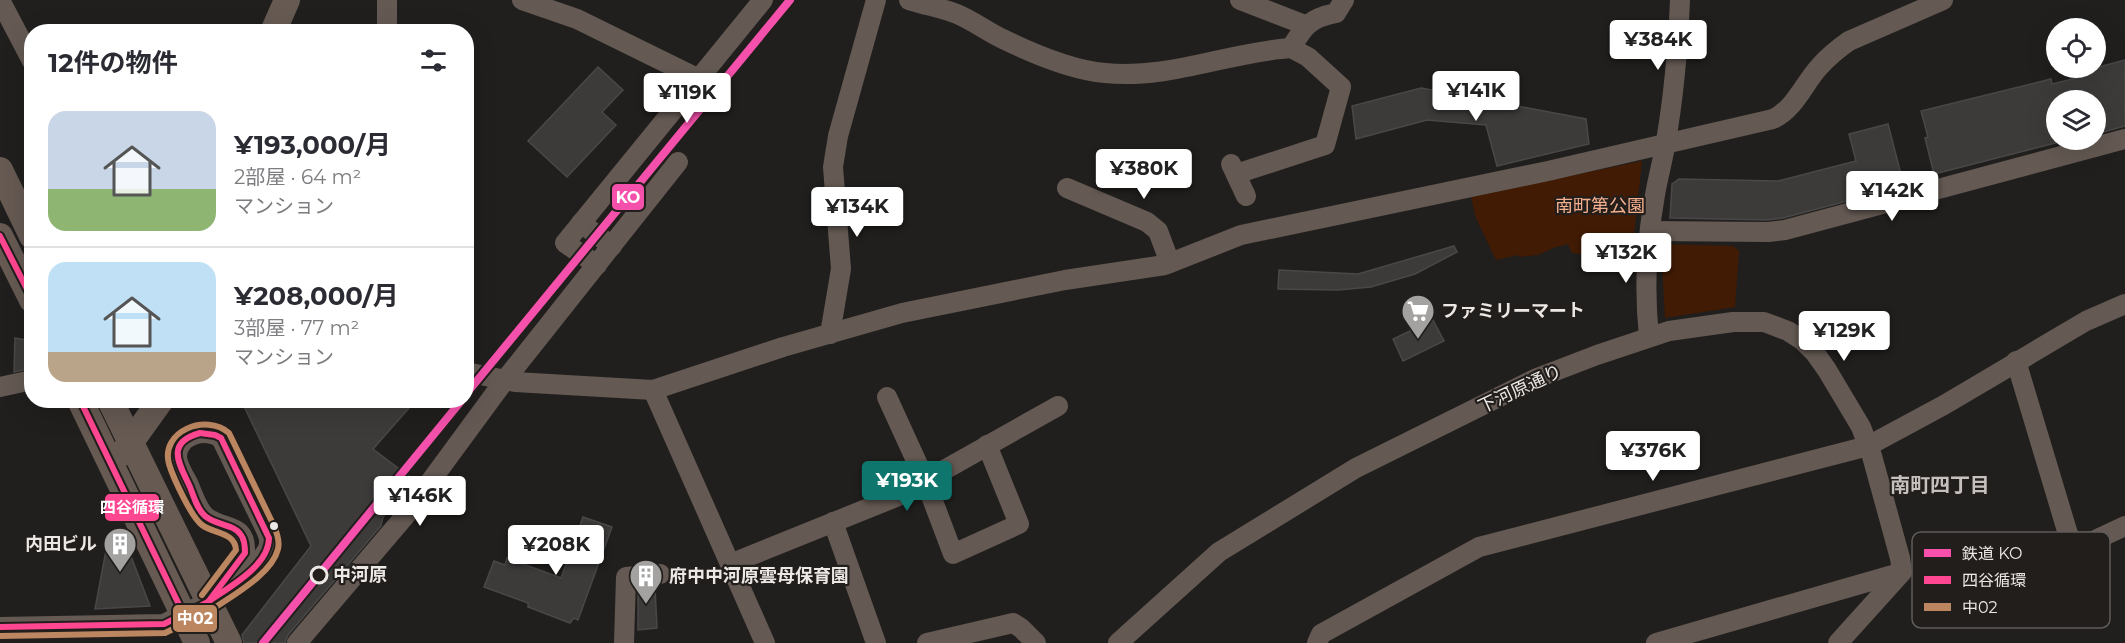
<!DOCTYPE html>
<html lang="ja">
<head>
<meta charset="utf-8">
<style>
  body { margin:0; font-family:Montserrat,"Noto Sans JP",sans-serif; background:#f2f2f3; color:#2b2b33; height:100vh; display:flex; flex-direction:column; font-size:22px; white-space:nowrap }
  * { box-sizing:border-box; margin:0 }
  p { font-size:20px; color:#7c7c81 }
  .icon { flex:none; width:33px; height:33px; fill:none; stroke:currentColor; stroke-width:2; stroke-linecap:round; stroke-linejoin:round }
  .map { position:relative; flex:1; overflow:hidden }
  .side { position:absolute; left:24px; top:24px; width:450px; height:384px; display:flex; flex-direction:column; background:#fff; border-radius:24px; box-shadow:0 6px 24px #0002 }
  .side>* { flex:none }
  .controls { position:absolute; left:2046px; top:18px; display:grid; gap:12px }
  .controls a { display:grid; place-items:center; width:60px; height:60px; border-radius:50%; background:#fff; box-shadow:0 6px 24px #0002; font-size:30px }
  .price { position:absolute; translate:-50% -51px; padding:0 14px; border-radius:6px; background:#fff; color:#222; font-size:20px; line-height:39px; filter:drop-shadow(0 2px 3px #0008) }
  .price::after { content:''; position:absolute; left:50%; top:36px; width:18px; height:14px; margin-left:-9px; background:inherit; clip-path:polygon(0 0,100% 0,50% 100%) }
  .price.active { background:#0f766e; color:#fff }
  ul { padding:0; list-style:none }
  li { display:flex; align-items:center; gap:18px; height:150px; padding:0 24px }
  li+li { border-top:2px solid #e1e1e2 }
  li span { display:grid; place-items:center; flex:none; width:168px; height:120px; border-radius:18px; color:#555 }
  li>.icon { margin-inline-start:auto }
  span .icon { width:72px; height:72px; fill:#fffc; stroke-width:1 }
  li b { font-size:26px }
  h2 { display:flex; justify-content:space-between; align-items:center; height:72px; padding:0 24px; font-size:26px }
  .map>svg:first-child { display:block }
</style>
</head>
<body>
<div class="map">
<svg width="2125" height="643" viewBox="0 0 2125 643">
  <rect width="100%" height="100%" fill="#211f1d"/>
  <g fill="#421b04">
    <polygon points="1642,161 1633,244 1614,244 1607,255 1599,257 1572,253 1568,244 1553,248 1538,255 1519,257 1518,255 1496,260 1476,218 1471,197"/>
    <polygon points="1661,244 1733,246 1739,251 1735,307 1665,318"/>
  </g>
  <g fill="#3d3b3a" stroke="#4a4847" stroke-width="1.5">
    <polygon points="2125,60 2125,126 2096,134 2096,100 2056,100 2056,143 1934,174 1925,138 1928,137 1921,111 2051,79 2052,84 2077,78 2076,73"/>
    <polygon points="598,67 623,90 602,112 616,125 567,177 528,141"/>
    <polygon points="1421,88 1586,119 1589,144 1497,166 1486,125 1427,120 1356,139 1352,106"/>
    <polygon points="1888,124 1904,186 1783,218 1767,220 1670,218 1672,184 1679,179 1778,181 1856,161 1849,134"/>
    <polygon points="1454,246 1457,252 1415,274 1371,287 1338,290 1278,289 1279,270 1358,274"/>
    <polygon points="1433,320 1444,341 1403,361 1393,339"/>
    <polygon points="15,338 26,340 32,351 32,368 14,372"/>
    <polygon points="241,400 416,400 373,449 414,480 383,517 381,526 288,635 285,643 244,643 242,635 311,546"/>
    <polygon points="583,517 612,527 578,620 574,618 570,623 528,607 528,603 484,587 494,561 505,565 507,558 561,578"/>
    <polygon points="124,538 150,606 95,609 108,540"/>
    <polygon points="655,587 657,628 638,630 638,588"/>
  </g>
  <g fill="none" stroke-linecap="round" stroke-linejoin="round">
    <g stroke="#645953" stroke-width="20">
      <polyline points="0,0 32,61"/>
      <polyline points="387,0 387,32"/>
      <polyline points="522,0 577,19 699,79"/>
      <path d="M 909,0 C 924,5 942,8 957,14 C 974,21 989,33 1005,40 C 1036,55 1072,70 1105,73 C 1168,80 1229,52 1291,48 C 1304,26 1310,18 1336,13 L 1344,0"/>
      <polyline points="1240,0 1305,25"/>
      <polyline points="1231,164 1246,196"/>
      <polyline points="1236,174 1325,145 1341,87 1308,57 1291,48"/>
      <polyline points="1067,188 1147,222 1158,231 1170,263"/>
      <polyline points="581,223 612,246"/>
      <polyline points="1650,231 1768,232 1785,230 2125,139"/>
      <polyline points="597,265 565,243 763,0"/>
      <polyline points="830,334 841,269 833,167 838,136 876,0"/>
      <path d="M 1649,337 C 1644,289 1646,243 1655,195 C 1658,177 1663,160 1666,141 C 1674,94 1678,48 1680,0"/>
      <polyline points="2016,361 2068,534 2073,542 2093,541 2125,526"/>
      <path d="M 466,372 L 515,382 L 653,390 L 783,347 L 902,313 L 1065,280 L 1165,265 L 1241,235 L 1548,171 L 1773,119 C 1795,109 1804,83 1820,66 C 1829,56 1839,48 1849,41 L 1943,0"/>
      <polyline points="0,387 32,380"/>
      <polyline points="653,390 765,643"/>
      <polyline points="887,397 925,480 953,554 1019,524 987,445"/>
      <polyline points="833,522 876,643"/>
      <polyline points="730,564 896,497 1058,406"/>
      <path d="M 0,627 L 164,624 L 208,602 L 258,565 L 269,547 L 269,538 L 266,530 L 221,438 C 206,427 176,435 177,458 C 178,466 184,476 188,483 C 193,494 197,508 205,516 C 222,531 247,521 245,553 L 208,602"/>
      <polyline points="297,643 405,516 505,380 678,162"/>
      <polyline points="624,643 626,577 660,574"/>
      <polyline points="927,643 1013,623 1021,628 1036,643"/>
      <polyline points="1118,643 1219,552 1356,468 1537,378 1597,355 1669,331 1733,322 1764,322 1788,331 1802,340 1815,353 1827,370 1861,427 1872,456 1900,558 1902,572 1838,643"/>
      <polyline points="1317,643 1321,634 1479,547 1868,446 1944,405 2086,321 2125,304"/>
      <polyline points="1656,643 1899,573"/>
    </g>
    <g stroke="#665a53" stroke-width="26">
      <polyline points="273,32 287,0"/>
      <polyline points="0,170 32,236"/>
      <polyline points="0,236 32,300"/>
      <polyline points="80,400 197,643"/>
      <polyline points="110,400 229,643"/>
      <polyline points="123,453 161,400"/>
    </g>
    <g stroke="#221e1c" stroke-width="10">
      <g id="bus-1">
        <polyline points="0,236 32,299"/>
        <polyline points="80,400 184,615"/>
        <path d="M 200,433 L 215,435 L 221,438 L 269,538 C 269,566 229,587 208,602 L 245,553 C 245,547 245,540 241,535 C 234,524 215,525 205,516 C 197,509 194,497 190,487 C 180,465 164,443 200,433 Z"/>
        <polyline points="0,627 164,624 208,602"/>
      </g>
    </g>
    <g stroke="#221e1c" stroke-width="10">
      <g id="bus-2">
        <path d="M 202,595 L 236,550 C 235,532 214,534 202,525 C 191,517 173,477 169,464 C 160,431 206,413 229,433 L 274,526 C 277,533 280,541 278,549 C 272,574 233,595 213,609"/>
        <polyline points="0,636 165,633 212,610"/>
      </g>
    </g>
    <use href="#bus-1" stroke="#ff4690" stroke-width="6"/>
    <use href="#bus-2" stroke="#bb8660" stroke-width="6"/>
    <g stroke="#221e1c" stroke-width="12">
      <g id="rail-1">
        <polyline points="466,394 790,0"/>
        <polyline points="263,643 462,400"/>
      </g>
    </g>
    <use href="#rail-1" stroke="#f551ac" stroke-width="8"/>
  </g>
  <defs>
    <g id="supermarket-pin" transform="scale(1.725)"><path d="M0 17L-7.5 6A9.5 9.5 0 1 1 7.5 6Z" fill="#a4a2a0" stroke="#221e1c"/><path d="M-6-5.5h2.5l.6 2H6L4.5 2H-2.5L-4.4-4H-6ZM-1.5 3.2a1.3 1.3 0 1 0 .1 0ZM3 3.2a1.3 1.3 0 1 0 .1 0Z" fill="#fff"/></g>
    <g id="building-pin" transform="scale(1.725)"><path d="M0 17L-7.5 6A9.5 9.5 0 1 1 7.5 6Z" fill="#a4a2a0" stroke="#221e1c"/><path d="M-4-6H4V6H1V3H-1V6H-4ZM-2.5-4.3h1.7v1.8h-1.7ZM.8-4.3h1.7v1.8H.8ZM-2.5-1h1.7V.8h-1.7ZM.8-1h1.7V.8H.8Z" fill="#fff"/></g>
  </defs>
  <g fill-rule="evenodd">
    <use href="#supermarket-pin" x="1418" y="311"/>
    <use href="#building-pin" x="120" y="544"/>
    <use href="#building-pin" x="646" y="576"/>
  </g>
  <circle fill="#ebe8e6" stroke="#221e1c" stroke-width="2" cx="274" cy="526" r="5"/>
  <circle fill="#221e1c" stroke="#ebe8e6" stroke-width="3" cx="319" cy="575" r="8"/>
  <g text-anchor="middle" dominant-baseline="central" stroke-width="4.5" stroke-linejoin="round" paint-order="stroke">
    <g font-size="18" fill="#f5af8c" stroke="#221e1c">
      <text x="1600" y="206">南町第公園</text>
    </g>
    <g font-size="18" font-weight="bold" fill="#ebe8e6" stroke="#221e1c" text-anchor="start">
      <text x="1441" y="311">ファミリーマート</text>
      <text x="97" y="544" text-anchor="end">内田ビル</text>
      <text x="669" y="576">府中中河原雲母保育園</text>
    </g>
    <g font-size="18" fill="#ebe8e6" stroke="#221e1c">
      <text transform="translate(1520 389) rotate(-25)">下河原通り</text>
    </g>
    <g font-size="18" font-weight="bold" fill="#ebe8e6" stroke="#221e1c" text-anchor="start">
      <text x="333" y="575">中河原</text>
    </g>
    <g font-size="20" font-weight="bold" fill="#c6c1be" stroke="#221e1c">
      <text x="1940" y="485">南町四丁目</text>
    </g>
  </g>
  <rect x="1912" y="532" width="198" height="96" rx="9" fill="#221e1c" stroke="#5e5b59" stroke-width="1.5"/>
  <rect x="1924" y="549" width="27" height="8" fill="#f551ac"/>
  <rect x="1924" y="576" width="27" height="8" fill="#ff4690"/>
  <rect x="1924" y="603" width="27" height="8" fill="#bb8660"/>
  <g font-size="16" fill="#ebe8e6">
    <text x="1962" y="559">鉄道 KO</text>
    <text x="1962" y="586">四谷循環</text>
    <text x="1962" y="613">中02</text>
  </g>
  <g stroke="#221e1c" stroke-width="2">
    <rect x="611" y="183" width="34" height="28" rx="6" fill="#f551ac"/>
    <rect x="104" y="493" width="56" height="29" rx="6" fill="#ff4690"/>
    <rect x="172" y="604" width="46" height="29" rx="6" fill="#bb8660"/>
  </g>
  <g font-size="16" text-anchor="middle" font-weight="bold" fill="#fff">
    <text x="628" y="203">KO</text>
    <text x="132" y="513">四谷循環</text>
    <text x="195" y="624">中02</text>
  </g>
</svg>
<div class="controls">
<a><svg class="icon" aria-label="locate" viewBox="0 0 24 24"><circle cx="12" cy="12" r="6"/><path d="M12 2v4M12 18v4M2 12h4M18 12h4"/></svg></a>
<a><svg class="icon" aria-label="layers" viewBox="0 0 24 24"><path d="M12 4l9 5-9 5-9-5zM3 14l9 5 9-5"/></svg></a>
</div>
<b class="price" style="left:1658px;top:71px">¥384K</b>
<b class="price" style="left:1476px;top:122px">¥141K</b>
<b class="price" style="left:687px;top:124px">¥119K</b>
<b class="price" style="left:1144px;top:200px">¥380K</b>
<b class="price" style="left:1892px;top:222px">¥142K</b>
<b class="price" style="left:857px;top:238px">¥134K</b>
<b class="price" style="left:1626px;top:284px">¥132K</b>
<b class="price" style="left:1844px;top:362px">¥129K</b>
<b class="price" style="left:1653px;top:482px">¥376K</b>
<b class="price active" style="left:907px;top:512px">¥193K</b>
<b class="price" style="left:420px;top:527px">¥146K</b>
<b class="price" style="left:556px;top:576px">¥208K</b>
<section class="side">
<h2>12件の物件<svg class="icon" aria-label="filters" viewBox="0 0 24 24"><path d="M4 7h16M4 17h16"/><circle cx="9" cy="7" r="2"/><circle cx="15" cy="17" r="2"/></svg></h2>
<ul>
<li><span style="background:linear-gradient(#c9d6e8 65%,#8fb573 0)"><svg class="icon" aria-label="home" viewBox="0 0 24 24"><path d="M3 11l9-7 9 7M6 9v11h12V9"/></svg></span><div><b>¥193,000/月</b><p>2部屋 · 64 m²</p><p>マンション</p></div></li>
<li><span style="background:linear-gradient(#bfe0f5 75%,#b9a48a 0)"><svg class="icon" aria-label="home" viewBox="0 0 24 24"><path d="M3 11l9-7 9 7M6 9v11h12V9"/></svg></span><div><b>¥208,000/月</b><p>3部屋 · 77 m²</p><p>マンション</p></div></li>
</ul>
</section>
</div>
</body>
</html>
